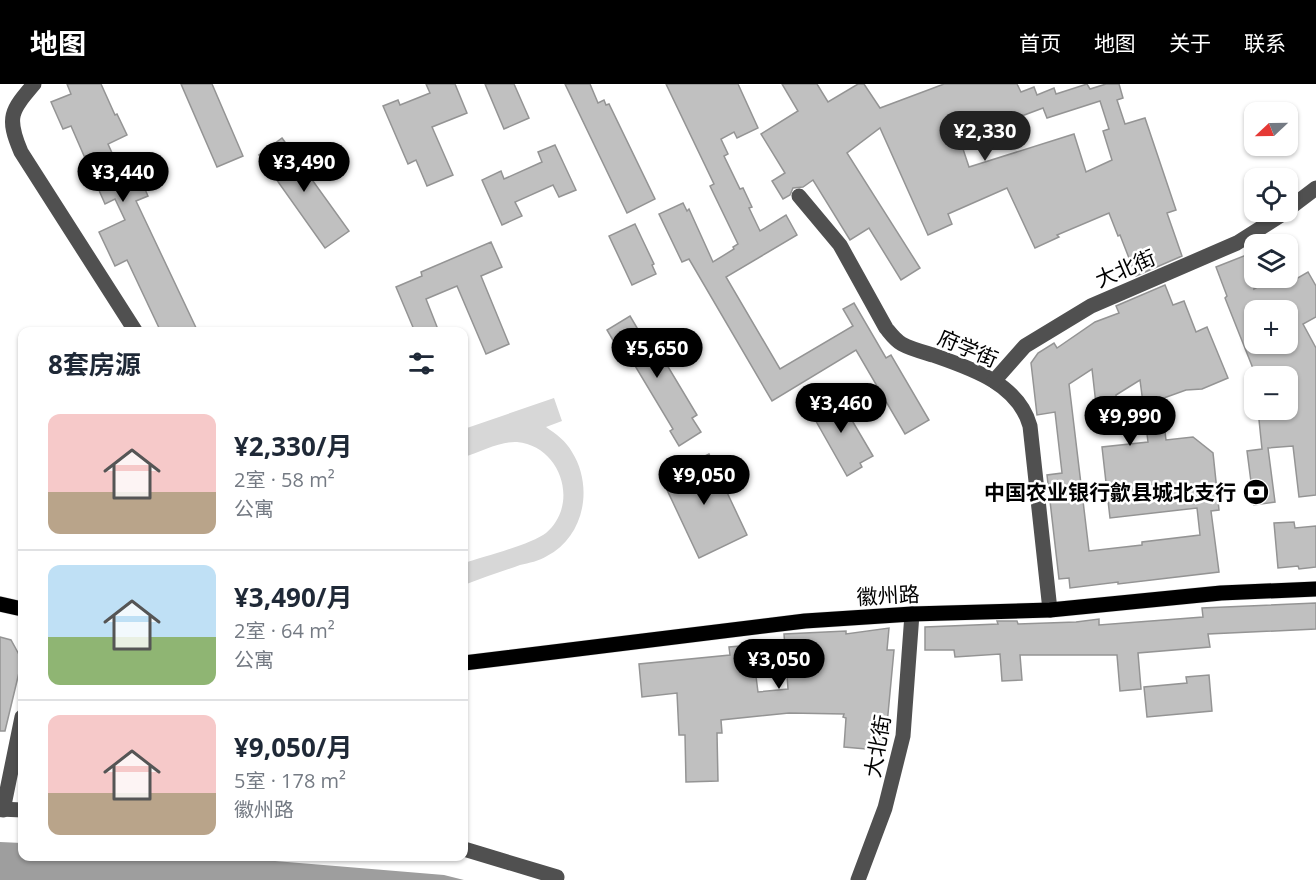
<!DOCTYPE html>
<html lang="zh">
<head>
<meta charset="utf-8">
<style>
  body { margin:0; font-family:"Open Sans","Noto Sans SC",sans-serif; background:#f6f6f7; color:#1f2937; height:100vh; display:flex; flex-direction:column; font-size:22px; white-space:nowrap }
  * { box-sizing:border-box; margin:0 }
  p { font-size:20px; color:#747a83 }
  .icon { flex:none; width:33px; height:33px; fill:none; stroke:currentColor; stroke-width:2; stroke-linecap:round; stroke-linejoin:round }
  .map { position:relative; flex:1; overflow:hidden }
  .drawer { position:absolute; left:18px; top:243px; width:450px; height:534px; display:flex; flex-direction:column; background:#fff; border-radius:12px; box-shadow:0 2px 4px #0004 }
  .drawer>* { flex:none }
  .needle { width:39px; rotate:248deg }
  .controls { position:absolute; left:1244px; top:18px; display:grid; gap:12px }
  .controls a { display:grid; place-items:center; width:54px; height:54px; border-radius:12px; background:#fff; box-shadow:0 2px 4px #0004; font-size:30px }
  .price { position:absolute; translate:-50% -51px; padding:0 14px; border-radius:21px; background:#000; color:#fff; font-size:20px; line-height:39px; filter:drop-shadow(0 2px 3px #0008) }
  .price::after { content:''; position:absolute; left:50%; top:36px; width:18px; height:14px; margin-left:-9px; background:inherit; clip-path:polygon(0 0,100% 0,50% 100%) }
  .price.on { background:#222; color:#fff }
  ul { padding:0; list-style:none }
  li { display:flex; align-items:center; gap:18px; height:150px; padding:0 30px }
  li+li { border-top:2px solid #e0e1e3 }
  li span { display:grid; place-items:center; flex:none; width:168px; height:120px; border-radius:12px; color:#555 }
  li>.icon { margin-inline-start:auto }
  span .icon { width:72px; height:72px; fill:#fffc; stroke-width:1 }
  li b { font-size:26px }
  h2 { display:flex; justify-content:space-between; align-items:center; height:72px; padding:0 30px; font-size:26px }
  header { display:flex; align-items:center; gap:36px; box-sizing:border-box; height:84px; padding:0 30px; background:#000; color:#fff }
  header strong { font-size:28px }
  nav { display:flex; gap:33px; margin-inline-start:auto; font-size:21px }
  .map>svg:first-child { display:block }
</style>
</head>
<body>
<header>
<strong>地图</strong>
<nav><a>首页</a><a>地图</a><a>关于</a><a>联系</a></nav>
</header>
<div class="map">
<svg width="1316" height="796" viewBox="0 0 1316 796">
  <rect width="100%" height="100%" fill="#fff"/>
  <path fill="#d7d7d7" d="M 554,314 L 562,337 L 546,343 C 556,350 566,357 572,368 C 594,403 584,453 547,472 C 539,477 529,479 520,481 C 501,488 482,494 464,501 L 464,479 C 483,473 532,460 546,449 C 580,420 561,362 517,358 C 500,357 480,368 464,373 L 464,345 Z"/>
  <polygon fill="#9e9e9e" points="0,758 22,759 22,772 228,773 444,791 464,796 0,796"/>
  <g fill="#c0c0c0" stroke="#949494" stroke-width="1.5" fill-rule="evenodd">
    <polygon points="67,0 101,0 115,31 117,30 127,51 108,60 123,93 137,87 148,112 136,117 198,248 161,248 127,176 115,182 99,148 125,136 115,115 105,120 71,42 63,45 51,18 71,10"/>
    <polygon points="181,0 212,0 243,72 217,83"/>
    <polygon points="426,0 455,0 467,29 432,43 453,91 427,102 416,76 408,80 383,22 398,16 400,21 430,9"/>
    <polygon points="485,0 514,0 529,34 504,45"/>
    <polygon points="565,0 590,0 598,19 604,16 606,21 609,20 655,115 627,129"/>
    <polygon points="666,0 738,0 758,44 737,54 734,48 721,55 728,70 724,72 740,105 743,104 752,123 749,124 760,147 786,131 797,151 726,193 780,285 853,242 843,225 854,219 886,274 891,271 929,336 905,350 856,266 772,317 689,175 682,178 659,130 683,119 687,127 689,125 713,178 734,165 733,163 738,160 710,102 714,100"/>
    <path d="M 782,0 L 817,0 L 828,18 L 858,0 L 864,0 L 880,24 L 944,0 L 1017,0 L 1021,8 L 1034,3 L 1037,11 L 1054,4 L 1056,10 L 1087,0 L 1090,5 L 1106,0 L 1119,0 L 1123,14 L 1117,16 L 1125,40 L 1145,34 L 1176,126 L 1167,129 L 1182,172 L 1136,192 L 1120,151 L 1118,152 L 1109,129 L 1057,151 L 1059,153 L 1035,164 L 1007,104 L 948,130 L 952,140 L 928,151 L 880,44 L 847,69 L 920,184 L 901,196 L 869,144 L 850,156 L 813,96 L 803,103 L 793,104 L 790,111 L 783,115 L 772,97 L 785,89 L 761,50 L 798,27 ZM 1100,17 L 1109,45 L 1103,47 L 1112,76 L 1086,88 L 1074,50 L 969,83 L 963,65 L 975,60 L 972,53 L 1001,41 L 1005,49 L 1023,43 L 1019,33 L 1043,24 L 1047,34 Z"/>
    <polygon points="282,54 349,147 325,164 259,71"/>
    <polygon points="555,61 576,106 559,113 553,101 515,118 522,132 502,141 482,96 501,87 504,95 542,78 538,68"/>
    <polygon points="635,140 654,180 652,181 656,190 632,201 609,152"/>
    <polygon points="491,158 502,183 481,192 509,260 486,270 457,202 426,215 439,248 415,248 396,203 422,192 421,188"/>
    <path d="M 1254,168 L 1254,205 L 1274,194 L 1279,194 L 1284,202 L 1308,188 L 1316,202 L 1316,233 L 1303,240 L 1316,264 L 1316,411 L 1299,413 L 1293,362 L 1268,364 L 1275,418 L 1254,421 L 1247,367 L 1262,365 L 1258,326 L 1287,326 L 1287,292 L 1256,292 L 1225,214 L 1227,212 L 1216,183 ZM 1254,226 L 1287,226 L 1287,260 L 1254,260 Z"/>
    <path d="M 1165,201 L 1173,221 L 1184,217 L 1196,248 L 1207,243 L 1228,294 L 1202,305 L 1186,306 L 1161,315 L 1166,356 L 1193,353 L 1213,369 L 1219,426 L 1211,427 L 1219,488 L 1118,500 L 1118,498 L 1070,504 L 1069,494 L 1059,495 L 1047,391 L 1062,389 L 1055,328 L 1037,331 L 1031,279 L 1038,269 L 1054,259 L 1057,264 L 1095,238 L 1119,229 L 1116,222 ZM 1092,285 L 1098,338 L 1118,336 L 1116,311 L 1140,296 L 1148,358 L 1102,363 L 1110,434 L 1197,424 L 1200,451 L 1142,458 L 1142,461 L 1089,467 L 1069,300 Z"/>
    <polygon points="630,232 640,249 646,246 697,331 692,334 701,348 679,362 670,347 673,345 622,260 617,263 607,246"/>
    <polygon points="837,311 873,372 860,379 862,383 847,392 808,323 823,315 825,318"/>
    <polygon points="709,370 747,451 699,474 661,393"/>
    <polygon points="1294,438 1295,444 1316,442 1316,483 1299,485 1298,482 1278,484 1274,439"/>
    <polygon points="1316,519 1316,545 1208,550 1210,563 1138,569 1141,605 1120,607 1117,571 1020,571 1022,596 1002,597 1000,570 955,573 954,566 925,566 925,543 998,540 997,537 1017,537 1018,540 1076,538 1099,535 1099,541 1203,533 1202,524"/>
    <polygon points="889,544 887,566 894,566 885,662 866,660 866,665 844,663 846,634 843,633 844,630 789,629 721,636 722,649 717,649 718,697 686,698 685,651 679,651 677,609 642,613 639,580 730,571 729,563 752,561 758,608 788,605 784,550 846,547 846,550"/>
    <polygon points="0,553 11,556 22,576 5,647 0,647"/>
    <polygon points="1209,591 1212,627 1147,633 1144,603 1187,599 1186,593"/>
  </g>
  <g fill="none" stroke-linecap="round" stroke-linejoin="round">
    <g stroke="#dbdbdb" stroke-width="16">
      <g id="major">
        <polyline points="0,520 22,525"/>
        <polyline points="464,579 805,537 912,530 1050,526 1221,509 1316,505"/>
      </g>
    </g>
    <g stroke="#505050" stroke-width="15">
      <path d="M 34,0 C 11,27 6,33 21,68 L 136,248"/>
      <path d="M 799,112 L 840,161 L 886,244 C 891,250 895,256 902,260 C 911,265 923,268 933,271 C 970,284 1018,299 1030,342 L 1050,526"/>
      <polyline points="1287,126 1316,104"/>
      <polyline points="994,297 1025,262 1091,222 1237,159 1286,128"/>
      <polyline points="0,725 22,726"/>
      <polyline points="3,726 22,633"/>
      <polyline points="464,765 557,793"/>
      <polyline points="858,796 885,724 903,652 912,530"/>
    </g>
    <use href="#major" stroke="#000" stroke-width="15"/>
  </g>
  <defs>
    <g id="bank-disc" transform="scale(1.35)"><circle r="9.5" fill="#000" stroke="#fff"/><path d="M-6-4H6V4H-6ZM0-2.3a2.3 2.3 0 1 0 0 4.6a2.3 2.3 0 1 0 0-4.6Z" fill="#fff"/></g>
  </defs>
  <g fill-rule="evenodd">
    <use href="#bank-disc" x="1256" y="408"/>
  </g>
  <g text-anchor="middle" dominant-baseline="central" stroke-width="5" stroke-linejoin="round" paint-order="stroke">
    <g font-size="21" fill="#000" stroke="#fff">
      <text transform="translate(1125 184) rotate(-23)">大北街</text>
      <text transform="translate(968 264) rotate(23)">府学街</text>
      <text transform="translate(888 511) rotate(-3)">徽州路</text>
      <text transform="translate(877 662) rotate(-80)">大北街</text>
    </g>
    <g font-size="21" font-weight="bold" fill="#000" stroke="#fff" text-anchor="end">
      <text x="1236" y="408">中国农业银行歙县城北支行</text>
    </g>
  </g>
</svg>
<div class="controls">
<a><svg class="needle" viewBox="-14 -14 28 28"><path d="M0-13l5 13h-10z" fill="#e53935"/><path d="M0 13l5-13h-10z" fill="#747a83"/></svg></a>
<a><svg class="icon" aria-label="locate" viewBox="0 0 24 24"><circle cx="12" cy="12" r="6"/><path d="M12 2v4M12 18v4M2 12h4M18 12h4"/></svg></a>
<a><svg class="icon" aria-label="layers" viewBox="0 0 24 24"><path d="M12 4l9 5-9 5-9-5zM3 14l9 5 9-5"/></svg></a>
<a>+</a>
<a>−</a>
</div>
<b class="price on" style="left:985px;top:78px">¥2,330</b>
<b class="price" style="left:304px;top:109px">¥3,490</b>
<b class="price" style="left:123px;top:119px">¥3,440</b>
<b class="price" style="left:657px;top:295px">¥5,650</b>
<b class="price" style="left:841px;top:350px">¥3,460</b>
<b class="price" style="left:1130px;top:363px">¥9,990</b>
<b class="price" style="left:704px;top:422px">¥9,050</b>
<b class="price" style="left:779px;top:606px">¥3,050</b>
<section class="drawer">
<h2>8套房源<svg class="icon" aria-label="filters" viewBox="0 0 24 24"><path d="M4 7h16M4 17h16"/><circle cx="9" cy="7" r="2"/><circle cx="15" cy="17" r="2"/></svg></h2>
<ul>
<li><span style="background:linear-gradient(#f6c9c9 65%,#b9a48a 0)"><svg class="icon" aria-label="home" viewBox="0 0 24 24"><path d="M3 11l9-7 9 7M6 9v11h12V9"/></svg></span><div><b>¥2,330/月</b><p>2室 · 58 m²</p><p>公寓</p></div></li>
<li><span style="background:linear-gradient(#bfe0f5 60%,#8fb573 0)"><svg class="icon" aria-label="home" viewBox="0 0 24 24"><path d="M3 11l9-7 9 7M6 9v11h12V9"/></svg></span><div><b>¥3,490/月</b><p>2室 · 64 m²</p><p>公寓</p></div></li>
<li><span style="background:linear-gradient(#f6c9c9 65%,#b9a48a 0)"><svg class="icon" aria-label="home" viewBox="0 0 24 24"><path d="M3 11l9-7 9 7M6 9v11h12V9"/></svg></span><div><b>¥9,050/月</b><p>5室 · 178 m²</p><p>徽州路</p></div></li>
</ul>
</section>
</div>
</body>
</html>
